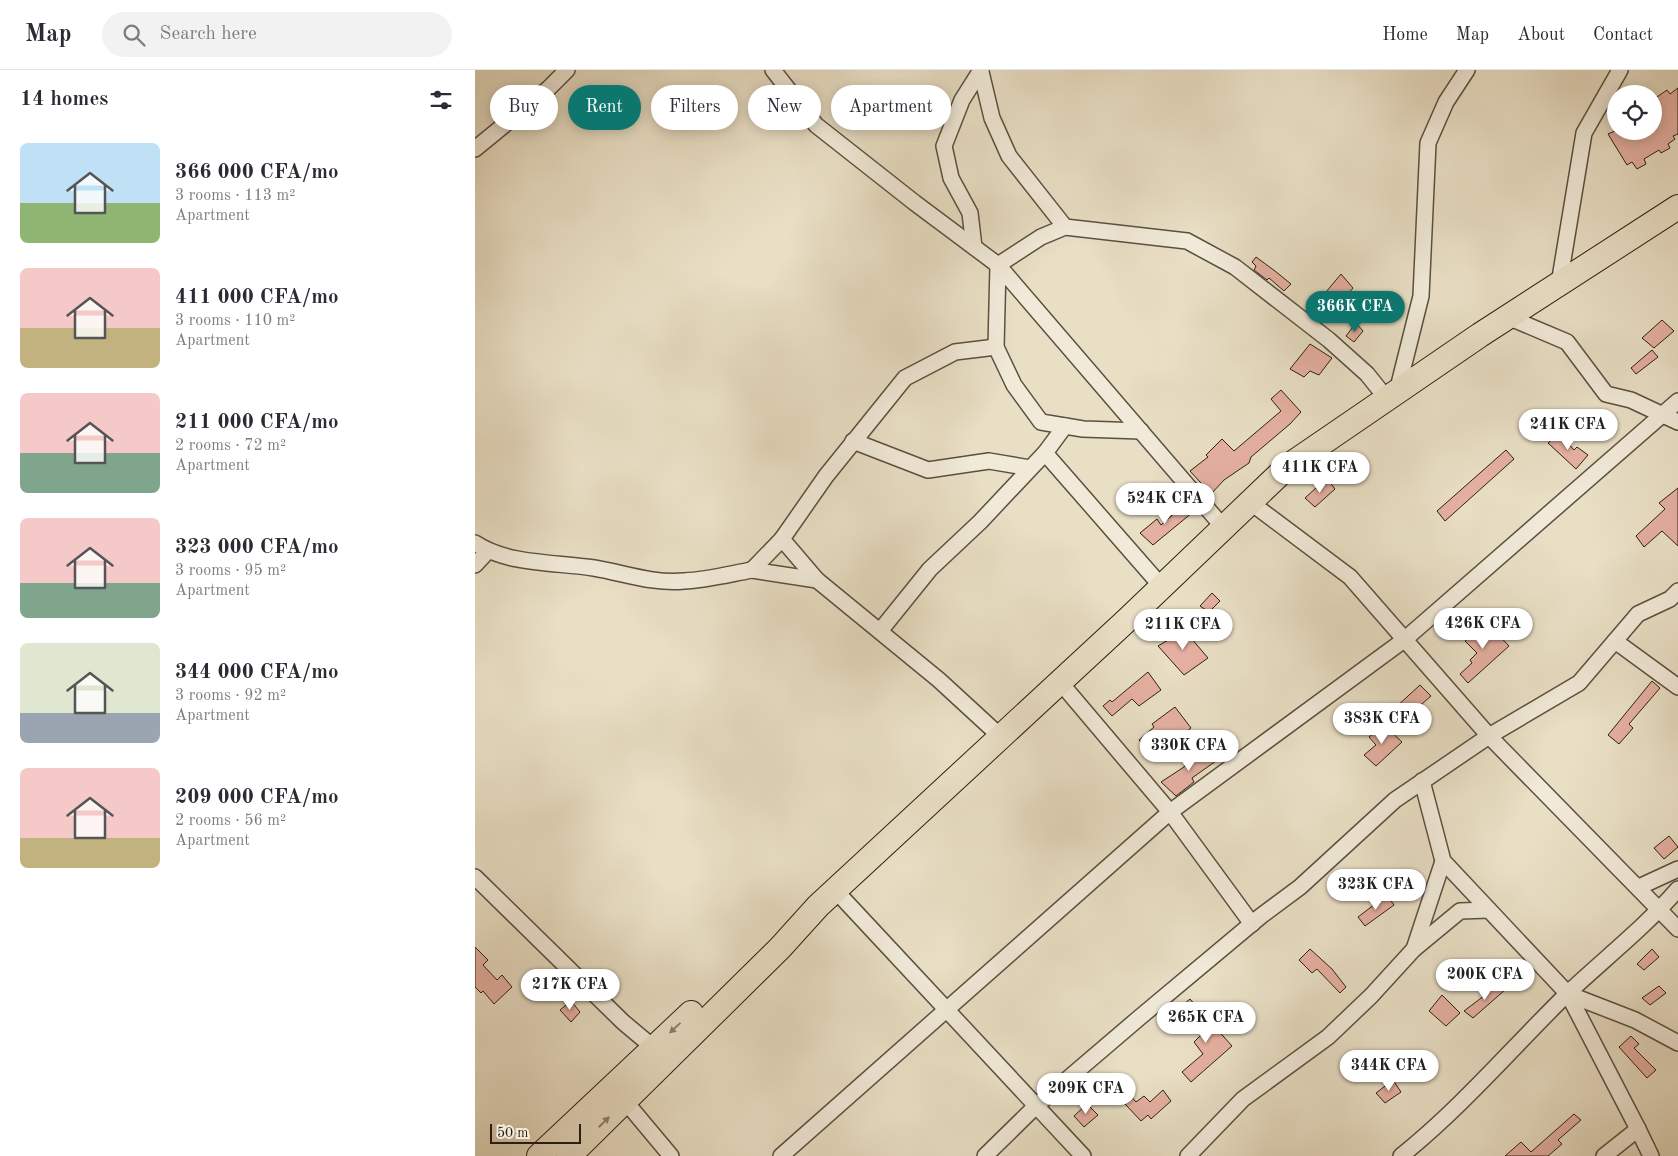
<!DOCTYPE html>
<html lang="en">
<head>
<meta charset="utf-8">
<style>
  body { margin:0; font-family:"Old Standard TT",serif; background:#f2f2f3; color:#2b2b33; height:100vh; display:flex; flex-direction:column; font-size:19px; white-space:nowrap }
  * { box-sizing:border-box; margin:0 }
  p { font-size:16px; color:#7c7c81 }
  .icon { flex:none; width:28px; height:28px; fill:none; stroke:currentColor; stroke-width:2; stroke-linecap:round; stroke-linejoin:round }
  .map { position:relative; flex:1; overflow:hidden }
  .sheet { display:flex; flex-direction:column; background:#fff; width:475px }
  .sheet>* { flex:none }
  .hud { position:absolute; left:15px; top:15px; width:475px; height:45px; display:flex; gap:10px }
  .controls { position:absolute; left:1132px; top:15px; display:grid; gap:10px }
  .controls a { display:grid; place-items:center; width:55px; height:55px; border-radius:50%; background:#fff; box-shadow:0 2px 12px #0003; font-size:25px }
  .scale { position:absolute; left:15px; bottom:12px; width:91px; box-sizing:border-box; padding-left:5px; border:2px solid #2c2012; border-top:0; font-size:14px; line-height:18px; white-space:nowrap; color:#2c2012; -webkit-text-stroke:4px #f1ead9; paint-order:stroke }
  .price { position:absolute; translate:-50% -42px; padding:0 11px; border-radius:18px; background:#fff; color:#222; font-size:16px; line-height:32px; filter:drop-shadow(0 1px 2px #0008) }
  .price::after { content:''; position:absolute; left:50%; top:30px; width:15px; height:11px; margin-left:-8px; background:inherit; clip-path:polygon(0 0,100% 0,50% 100%) }
  .price.active { background:#0f766e; color:#fff }
  ul { padding:0; list-style:none }
  li { display:flex; align-items:center; gap:15px; height:125px; padding:0 20px }
  li span { display:grid; place-items:center; flex:none; width:140px; height:100px; border-radius:8px; color:#555 }
  li>.icon { margin-inline-start:auto }
  span .icon { width:60px; height:60px; fill:#fffc; stroke-width:1 }
  li b { font-size:21px }
  h2 { display:flex; justify-content:space-between; align-items:center; height:60px; padding:0 20px; font-size:21px }
  .pill { padding:0 18px; border-radius:22px; background:#fff; box-shadow:0 2px 12px #0003; font-size:18px; line-height:45px }
  .pill.active { background:#0f766e; color:#fff }
  header { display:flex; align-items:center; gap:30px; box-sizing:border-box; height:70px; padding:0 25px; background:#fff; border-bottom:1px solid #e1e1e2 }
  header strong { font-size:24px }
  nav { display:flex; gap:28px; margin-inline-start:auto; font-size:18px }
  .search { width:350px; height:45px; background:#f2f2f3; display:flex; align-items:center; gap:12px; box-sizing:border-box; padding:0 18px; border-radius:28px; color:#7c7c81; font-size:19px }
  main { display:flex; flex:1; min-height:0 }
  .map>svg:first-child { display:block }
</style>
</head>
<body>
<header>
<strong>Map</strong>
<div class="search"><svg class="icon" aria-label="search" viewBox="0 0 24 24"><circle cx="10" cy="10" r="6"/><path d="M15 15l6 6"/></svg>Search here</div>
<nav><a>Home</a><a>Map</a><a>About</a><a>Contact</a></nav>
</header>
<main>
<section class="sheet">
<h2>14 homes<svg class="icon" aria-label="filters" viewBox="0 0 24 24"><path d="M4 7h16M4 17h16"/><circle cx="9" cy="7" r="2"/><circle cx="15" cy="17" r="2"/></svg></h2>
<ul>
<li><span style="background:linear-gradient(#bfe0f5 60%,#8fb573 0)"><svg class="icon" aria-label="home" viewBox="0 0 24 24"><path d="M3 11l9-7 9 7M6 9v11h12V9"/></svg></span><div><b>366 000 CFA/mo</b><p>3 rooms · 113 m²</p><p>Apartment</p></div></li>
<li><span style="background:linear-gradient(#f6c9c9 60%,#c2b280 0)"><svg class="icon" aria-label="home" viewBox="0 0 24 24"><path d="M3 11l9-7 9 7M6 9v11h12V9"/></svg></span><div><b>411 000 CFA/mo</b><p>3 rooms · 110 m²</p><p>Apartment</p></div></li>
<li><span style="background:linear-gradient(#f6c9c9 60%,#7fa58c 0)"><svg class="icon" aria-label="home" viewBox="0 0 24 24"><path d="M3 11l9-7 9 7M6 9v11h12V9"/></svg></span><div><b>211 000 CFA/mo</b><p>2 rooms · 72 m²</p><p>Apartment</p></div></li>
<li><span style="background:linear-gradient(#f6c9c9 65%,#7fa58c 0)"><svg class="icon" aria-label="home" viewBox="0 0 24 24"><path d="M3 11l9-7 9 7M6 9v11h12V9"/></svg></span><div><b>323 000 CFA/mo</b><p>3 rooms · 95 m²</p><p>Apartment</p></div></li>
<li><span style="background:linear-gradient(#dfe7d0 70%,#9aa5b1 0)"><svg class="icon" aria-label="home" viewBox="0 0 24 24"><path d="M3 11l9-7 9 7M6 9v11h12V9"/></svg></span><div><b>344 000 CFA/mo</b><p>3 rooms · 92 m²</p><p>Apartment</p></div></li>
<li><span style="background:linear-gradient(#f6c9c9 70%,#c2b280 0)"><svg class="icon" aria-label="home" viewBox="0 0 24 24"><path d="M3 11l9-7 9 7M6 9v11h12V9"/></svg></span><div><b>209 000 CFA/mo</b><p>2 rooms · 56 m²</p><p>Apartment</p></div></li>
</ul>
</section>
<div class="map">
<svg width="1203" height="1086" viewBox="0 0 1203 1086">
  <rect width="100%" height="100%" fill="#e9dfc5"/>
  <filter id="stains"><feTurbulence type="fractalNoise" baseFrequency=".004" numOctaves="4"/><feColorMatrix values="0 0 0 0 .2 0 0 0 0 .09 0 0 0 0 .02 0 0 0 .5 -.17"/></filter>
  <radialGradient id="worn" r=".72"><stop offset=".6" stop-color="#630" stop-opacity="0"/><stop offset="1" stop-color="#630" stop-opacity=".3"/></radialGradient>
  <g fill="#e5b0a1" stroke="#2c2012">
    <polygon points="1203,18 1203,64 1198,66 1200,69 1193,74 1195,78 1186,83 1184,80 1169,89 1171,94 1162,99 1157,92 1152,95 1133,64 1140,61 1179,61 1179,29 1192,20 1195,24"/>
    <polygon points="781,187 800,201 816,214 809,221 794,208 792,210 779,200 781,196 777,192"/>
    <polygon points="866,204 878,218 851,250 839,241 849,230 846,228"/>
    <polygon points="1187,250 1199,261 1179,278 1167,268"/>
    <polygon points="881,253 888,261 879,272 871,266"/>
    <polygon points="835,274 857,288 844,305 835,301 829,307 815,299"/>
    <polygon points="1177,280 1183,287 1161,304 1156,298"/>
    <polygon points="806,320 826,342 815,354 776,387 774,393 749,410 736,424 715,401 733,387 731,385 747,369 759,381 806,341 796,329"/>
    <polygon points="1084,363 1099,380 1102,377 1113,385 1101,399 1073,373"/>
    <polygon points="1031,380 1039,389 970,451 962,441"/>
    <polygon points="854,411 860,419 840,437 830,428 842,417 844,419"/>
    <polygon points="1203,418 1203,476 1187,461 1169,477 1161,466 1190,439 1184,433"/>
    <polygon points="710,434 718,442 678,475 665,463 682,449 686,455"/>
    <polygon points="737,523 745,531 734,542 725,536"/>
    <polygon points="1012,553 1034,576 993,613 985,604 997,593 995,590 1002,583 990,571 996,566 993,563 1004,555 1006,558"/>
    <polygon points="705,555 733,588 709,605 683,576 693,570"/>
    <polygon points="673,602 686,620 664,636 657,629 637,646 628,636 635,630 637,632"/>
    <polygon points="1177,611 1185,618 1154,654 1158,658 1144,674 1133,665"/>
    <polygon points="945,615 956,626 931,648 921,637"/>
    <polygon points="700,637 716,658 680,688 664,670 679,657 677,654"/>
    <polygon points="909,655 927,672 901,696 889,685 901,675 894,667"/>
    <polygon points="731,677 741,691 717,708 719,712 701,726 686,712 709,697 715,689"/>
    <polygon points="1194,766 1203,777 1189,789 1179,778"/>
    <polygon points="912,825 919,835 890,856 883,847"/>
    <polygon points="0,877 13,890 8,895 22,910 27,905 37,917 19,934 8,921 6,923 0,917"/>
    <polygon points="835,879 857,899 871,917 865,923 842,899 837,903 824,890"/>
    <polygon points="1177,879 1184,887 1169,900 1162,894"/>
    <polygon points="1026,913 1031,919 998,948 989,941"/>
    <polygon points="1184,916 1191,923 1175,935 1167,928"/>
    <polygon points="967,925 985,943 971,956 954,941"/>
    <polygon points="715,929 757,976 716,1012 707,1002 728,984 719,972 731,960 709,934"/>
    <polygon points="96,931 105,942 96,952 85,940"/>
    <polygon points="1156,966 1164,974 1159,978 1181,1000 1172,1008 1144,977"/>
    <polygon points="918,1010 926,1022 910,1033 901,1023"/>
    <polygon points="642,1011 661,1032 669,1026 675,1032 688,1020 696,1031 676,1049 673,1045 666,1051 635,1018"/>
    <polygon points="612,1034 623,1045 609,1057 599,1046"/>
    <polygon points="1099,1044 1106,1050 1083,1070 1087,1074 1073,1086 1030,1086 1046,1072 1056,1082"/>
  </g>
  <g fill="none" stroke-linecap="round" stroke-linejoin="round">
    <g stroke="#5b503f" stroke-width="18">
      <g id="minor">
        <polyline points="298,0 341,55 440,133 523,195 749,458"/>
        <polyline points="506,2 517,48 534,86 590,157"/>
        <polyline points="0,79 73,19 92,0"/>
        <polyline points="499,177 495,143 476,108 469,76 487,30 506,0"/>
        <polyline points="1084,214 1109,63 1145,0"/>
        <polyline points="1033,247 1092,272 1131,324 1156,330 1203,352"/>
        <polyline points="521,277 480,282 430,308 351,406 307,469 342,510 464,610 526,667"/>
        <polyline points="922,322 946,226 953,73 971,32 992,0"/>
        <polyline points="666,361 608,359 566,352 539,315 521,277 523,195 566,167 590,157 712,171 760,197 854,270 892,304 912,329"/>
        <polyline points="378,371 453,400 514,391 555,398"/>
        <polyline points="570,383 687,517"/>
        <polyline points="775,432 875,507 1014,666 1203,859"/>
        <polyline points="307,469 277,500 342,510"/>
        <path d="M 0,473 C 33,495 81,492 119,498 C 149,503 178,514 209,511 C 232,510 255,504 277,500"/>
        <polyline points="0,495 13,481"/>
        <polyline points="405,561 455,499 505,452 570,383 590,356"/>
        <polyline points="1140,571 1203,617"/>
        <polyline points="947,711 968,791 1093,924 1163,1059"/>
        <polyline points="0,807 148,952 179,978"/>
        <polyline points="1164,817 1203,799"/>
        <polyline points="360,820 608,1086"/>
        <polyline points="777,854 695,742 929,570 1203,331"/>
        <polyline points="939,879 968,791"/>
        <polyline points="1093,924 1160,950 1203,973"/>
        <polyline points="150,1031 196,1086"/>
        <polyline points="306,1086 695,742 585,612"/>
        <polyline points="510,1086 561,1036 664,948 786,846 825,817 920,730 1014,666 1104,613 1163,544 1195,529 1203,521"/>
        <polyline points="713,1086 768,1029 853,967 896,926 939,879 985,841 1014,840"/>
        <path d="M 926,1086 C 987,1037 1037,978 1092,924 C 1129,889 1169,858 1203,819"/>
        <polyline points="1129,1086 1163,1059 1176,1086"/>
      </g>
    </g>
    <g stroke="#2c2012" stroke-width="26">
      <g id="trunk">
        <polyline points="64,1086 216,943"/>
        <polyline points="94,1086 305,878 343,836 652,550 812,397 1005,265 1203,137"/>
      </g>
    </g>
    <use href="#minor" stroke="#f1ead9" stroke-width="15"/>
    <use href="#trunk" stroke="#e9dfc5" stroke-width="24"/>
  </g>
  <defs><path id="oneway-solid" d="M-6-.8H1V-3.2L6.5 0L1 3.2V.8H-6Z" transform="scale(1.25)"/></defs>
  <g fill="#8a806c">
    <use href="#oneway-solid" transform="translate(200 958) rotate(137)"/>
    <use href="#oneway-solid" transform="translate(129 1052) rotate(-45)"/>
  </g>
  <rect width="100%" height="100%" filter="url(#stains)"/>
  <rect width="100%" height="100%" fill="url(#worn)"/>
</svg>
<div class="controls">
<a><svg class="icon" aria-label="locate" viewBox="0 0 24 24"><circle cx="12" cy="12" r="6"/><path d="M12 2v4M12 18v4M2 12h4M18 12h4"/></svg></a>
</div>
<div class="scale">50 m</div>
<b class="price active" style="left:880px;top:263px">366K CFA</b>
<b class="price" style="left:1093px;top:381px">241K CFA</b>
<b class="price" style="left:845px;top:424px">411K CFA</b>
<b class="price" style="left:690px;top:455px">524K CFA</b>
<b class="price" style="left:1008px;top:580px">426K CFA</b>
<b class="price" style="left:708px;top:581px">211K CFA</b>
<b class="price" style="left:907px;top:675px">383K CFA</b>
<b class="price" style="left:714px;top:702px">330K CFA</b>
<b class="price" style="left:901px;top:841px">323K CFA</b>
<b class="price" style="left:1010px;top:931px">200K CFA</b>
<b class="price" style="left:95px;top:941px">217K CFA</b>
<b class="price" style="left:731px;top:974px">265K CFA</b>
<b class="price" style="left:914px;top:1022px">344K CFA</b>
<b class="price" style="left:611px;top:1045px">209K CFA</b>
<div class="hud">
<a class="pill">Buy</a>
<a class="pill active">Rent</a>
<a class="pill">Filters</a>
<a class="pill">New</a>
<a class="pill">Apartment</a>
</div>
</div>
</main>
</body>
</html>
